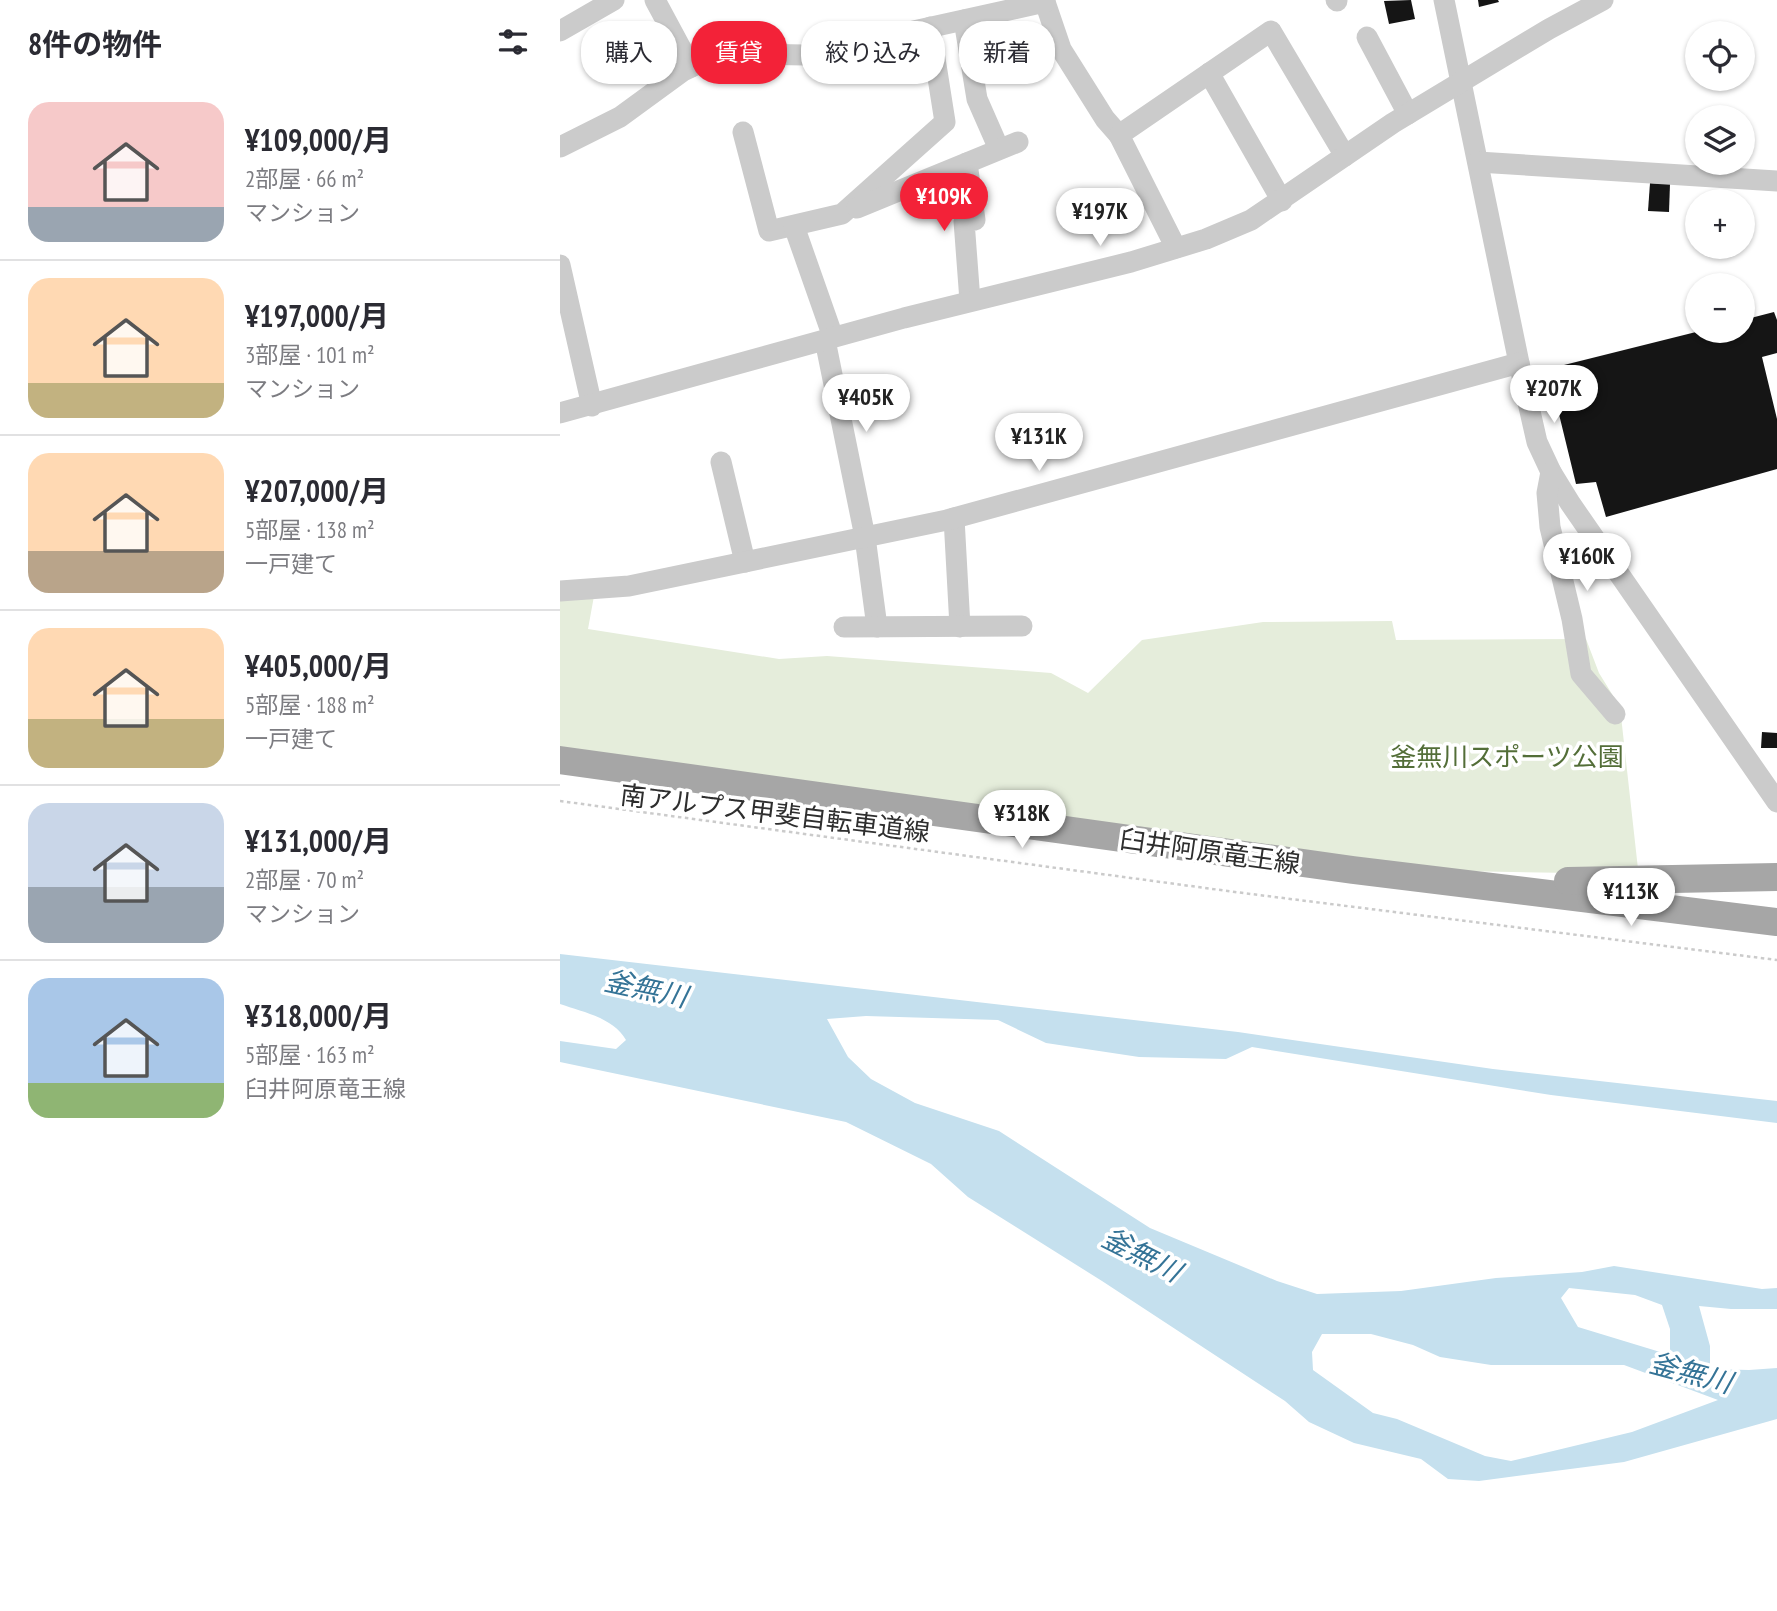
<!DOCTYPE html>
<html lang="ja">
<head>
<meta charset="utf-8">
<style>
  body { margin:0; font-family:"PT Sans Narrow","Noto Sans JP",sans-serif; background:#f7f7f7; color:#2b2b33; height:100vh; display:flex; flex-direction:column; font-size:26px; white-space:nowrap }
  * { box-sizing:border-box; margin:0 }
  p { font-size:23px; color:#7c7c81 }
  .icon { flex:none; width:38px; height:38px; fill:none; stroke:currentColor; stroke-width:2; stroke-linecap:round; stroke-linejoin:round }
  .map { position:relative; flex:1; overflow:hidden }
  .details { display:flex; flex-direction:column; background:#fff; width:560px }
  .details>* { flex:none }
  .top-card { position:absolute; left:21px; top:21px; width:665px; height:63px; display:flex; gap:14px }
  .controls { position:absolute; left:1125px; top:21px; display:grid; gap:14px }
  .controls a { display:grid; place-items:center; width:70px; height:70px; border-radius:50%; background:#fff; box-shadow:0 2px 5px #0004; font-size:35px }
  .price { position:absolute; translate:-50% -60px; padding:0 16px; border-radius:24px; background:#fff; color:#222; font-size:23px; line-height:46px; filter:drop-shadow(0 2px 4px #0008) }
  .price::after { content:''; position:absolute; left:50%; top:42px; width:21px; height:16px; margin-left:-10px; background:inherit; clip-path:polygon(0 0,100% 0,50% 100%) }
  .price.on { background:#f32238; color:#fff }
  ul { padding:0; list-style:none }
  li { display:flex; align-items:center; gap:21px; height:175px; padding:0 28px }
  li+li { border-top:2px solid #e1e1e2 }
  li span { display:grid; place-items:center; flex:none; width:196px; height:140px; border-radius:21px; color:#555 }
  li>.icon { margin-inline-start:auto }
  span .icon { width:84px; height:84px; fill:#fffc; stroke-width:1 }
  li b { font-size:30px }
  h2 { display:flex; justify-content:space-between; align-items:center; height:84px; padding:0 28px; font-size:30px }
  .pill { padding:0 24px; border-radius:28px; background:#fff; box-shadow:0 2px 5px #0004; font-size:24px; line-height:63px }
  .pill.on { background:#f32238; color:#fff }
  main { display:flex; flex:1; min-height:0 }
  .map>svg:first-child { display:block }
</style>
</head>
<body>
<main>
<section class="details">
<h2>8件の物件<svg class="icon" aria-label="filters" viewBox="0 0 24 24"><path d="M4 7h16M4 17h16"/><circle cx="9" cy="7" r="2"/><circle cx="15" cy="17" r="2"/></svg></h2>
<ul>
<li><span style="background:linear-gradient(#f6c9c9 75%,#9aa5b1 0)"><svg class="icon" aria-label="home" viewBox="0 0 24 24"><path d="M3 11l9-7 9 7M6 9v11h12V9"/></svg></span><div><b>¥109,000/月</b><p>2部屋 · 66 m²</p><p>マンション</p></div></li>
<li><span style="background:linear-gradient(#ffd9b3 75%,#c2b280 0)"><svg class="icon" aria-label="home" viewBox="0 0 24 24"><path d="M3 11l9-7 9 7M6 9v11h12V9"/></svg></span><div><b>¥197,000/月</b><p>3部屋 · 101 m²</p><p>マンション</p></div></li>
<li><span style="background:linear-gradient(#ffd9b3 70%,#b9a48a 0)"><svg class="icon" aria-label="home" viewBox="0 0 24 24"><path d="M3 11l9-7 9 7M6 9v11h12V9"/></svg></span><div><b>¥207,000/月</b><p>5部屋 · 138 m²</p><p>一戸建て</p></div></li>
<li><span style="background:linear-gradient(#ffd9b3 65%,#c2b280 0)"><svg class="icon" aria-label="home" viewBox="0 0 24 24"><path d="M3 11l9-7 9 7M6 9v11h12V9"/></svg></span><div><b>¥405,000/月</b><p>5部屋 · 188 m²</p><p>一戸建て</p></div></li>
<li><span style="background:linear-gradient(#c9d6e8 60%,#9aa5b1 0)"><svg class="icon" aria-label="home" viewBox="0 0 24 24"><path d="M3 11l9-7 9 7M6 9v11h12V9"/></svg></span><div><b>¥131,000/月</b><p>2部屋 · 70 m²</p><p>マンション</p></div></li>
<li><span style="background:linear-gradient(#a9c7e8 75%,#8fb573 0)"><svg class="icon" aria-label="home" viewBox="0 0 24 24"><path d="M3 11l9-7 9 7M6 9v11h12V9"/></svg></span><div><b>¥318,000/月</b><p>5部屋 · 163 m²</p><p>臼井阿原竜王線</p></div></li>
</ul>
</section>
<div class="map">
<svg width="1217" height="1611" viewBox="0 0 1217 1611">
  <rect width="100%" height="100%" fill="#fff"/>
  <polygon fill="#e5eddb" points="34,596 28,629 219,659 267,656 491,673 528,693 582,640 703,622 832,621 836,640 1026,639 1039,673 1060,707 1078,869 1015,873 896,871 0,750 0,598"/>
  <path fill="#c5e0ee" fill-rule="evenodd" d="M 0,954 L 678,1032 L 933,1069 L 1217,1101 L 1217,1123 L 991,1095 L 692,1047 L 666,1059 L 579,1057 L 486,1043 L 438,1020 L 306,1016 L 267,1019 L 288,1057 L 311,1079 L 355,1103 L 439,1131 L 590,1228 L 717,1281 L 757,1294 L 841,1291 L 936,1278 L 1022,1272 L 1054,1266 L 1202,1289 L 1217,1288 L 1217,1309 L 1171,1309 L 1139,1306 L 1150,1346 L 1150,1369 L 1189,1370 L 1217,1368 L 1217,1419 L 1064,1462 L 919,1481 L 888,1479 L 861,1459 L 794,1443 L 749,1422 L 725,1401 L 542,1281 L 408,1197 L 371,1164 L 286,1122 L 0,1062 L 0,1041 L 56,1049 L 66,1040 C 54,1018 23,1012 0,1004 ZM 1009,1288 L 1075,1295 L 1102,1305 L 1110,1329 L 1110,1355 L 1018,1327 L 1001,1298 ZM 762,1334 L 811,1334 L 853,1345 L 880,1357 L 931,1365 L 1064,1365 L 1158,1400 L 1072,1432 L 951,1461 L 925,1456 L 837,1419 L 813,1413 L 753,1370 L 752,1352 Z"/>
  <g fill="#151515">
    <polygon points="851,0 855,19 829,24 824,1"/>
    <polygon points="918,0 938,0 939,2 919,7"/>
    <polygon points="1090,183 1110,184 1109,212 1088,211"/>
    <polygon points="1214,312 1217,320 1217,353 1202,357 1217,419 1217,469 1046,517 1036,482 1016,484 988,369 1140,331 1183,331 1183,320"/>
    <polygon points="1202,732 1217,733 1217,748 1201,748"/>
  </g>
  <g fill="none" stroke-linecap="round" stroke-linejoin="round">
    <polyline stroke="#cbcbcb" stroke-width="2.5" stroke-dasharray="3.5 3.5" stroke-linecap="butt" points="0,801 675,892 1217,960"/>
    <g stroke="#cbcbcb" stroke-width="21">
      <polyline points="95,0 131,67"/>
      <polyline points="776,0 777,1"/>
      <polyline points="884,0 959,363 977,442 991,472 1010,503 1217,802"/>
      <polyline points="485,2 501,49 545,119 559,135"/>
      <polyline points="404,20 417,99 439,149"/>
      <polyline points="0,31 54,0"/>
      <polyline points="807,37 848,114"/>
      <polyline points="649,73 722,201"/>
      <polyline points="183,132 209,231 282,214 385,122 370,27"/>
      <polyline points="0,147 60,117 123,71 142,62 188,54 245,55 485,2 484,0"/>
      <polyline points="918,162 1217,181"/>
      <polyline points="407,163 415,220 404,221 410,301"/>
      <polyline points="297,208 458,142"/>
      <polyline points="234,226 273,337"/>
      <polyline points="616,248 559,135 711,31 785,156"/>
      <polyline points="0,265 32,406"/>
      <polyline points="265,340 305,537 317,627"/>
      <polyline points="0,413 344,318 571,262 646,239 691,220 833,123 989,29 1043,0"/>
      <polyline points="161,462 185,562"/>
      <polyline points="991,472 987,493 990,527 1012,619 1021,674 1055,714"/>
      <polyline points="394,518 400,627"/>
      <polyline points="0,591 69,586 387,520 959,363"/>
      <polyline points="284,627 462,626"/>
    </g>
    <g stroke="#a6a6a6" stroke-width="28">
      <polyline points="0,760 793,870 1217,922"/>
      <polyline points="1008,881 1217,877"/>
    </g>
  </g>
  <g text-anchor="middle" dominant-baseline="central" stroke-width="7" stroke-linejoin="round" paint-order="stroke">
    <g font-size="26" fill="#536e38" stroke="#fff">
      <text x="947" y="756">釜無川スポーツ公園</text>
    </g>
    <g font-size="26" fill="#2e2e2e" stroke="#fff">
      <text transform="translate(215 813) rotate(7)">南アルプス甲斐自転車道線</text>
      <text transform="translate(650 851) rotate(8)">臼井阿原竜王線</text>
    </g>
    <g font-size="28" font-style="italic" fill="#357497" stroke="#fff">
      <text transform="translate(86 988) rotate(12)">釜無川</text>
      <text transform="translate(582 1254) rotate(27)">釜無川</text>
      <text transform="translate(1131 1372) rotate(15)">釜無川</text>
    </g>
  </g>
</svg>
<div class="controls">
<a><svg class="icon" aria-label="locate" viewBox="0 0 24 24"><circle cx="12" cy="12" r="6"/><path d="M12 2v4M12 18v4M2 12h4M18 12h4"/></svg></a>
<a><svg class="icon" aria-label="layers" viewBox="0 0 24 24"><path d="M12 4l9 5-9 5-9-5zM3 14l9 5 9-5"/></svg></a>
<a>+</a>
<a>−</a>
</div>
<b class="price on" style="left:384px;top:233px">¥109K</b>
<b class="price" style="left:540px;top:248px">¥197K</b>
<b class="price" style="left:994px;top:425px">¥207K</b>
<b class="price" style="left:306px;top:434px">¥405K</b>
<b class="price" style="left:479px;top:473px">¥131K</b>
<b class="price" style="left:1027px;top:593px">¥160K</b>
<b class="price" style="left:462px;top:850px">¥318K</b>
<b class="price" style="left:1071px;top:928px">¥113K</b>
<div class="top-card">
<a class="pill">購入</a>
<a class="pill on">賃貸</a>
<a class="pill">絞り込み</a>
<a class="pill">新着</a>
</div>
</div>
</main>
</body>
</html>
